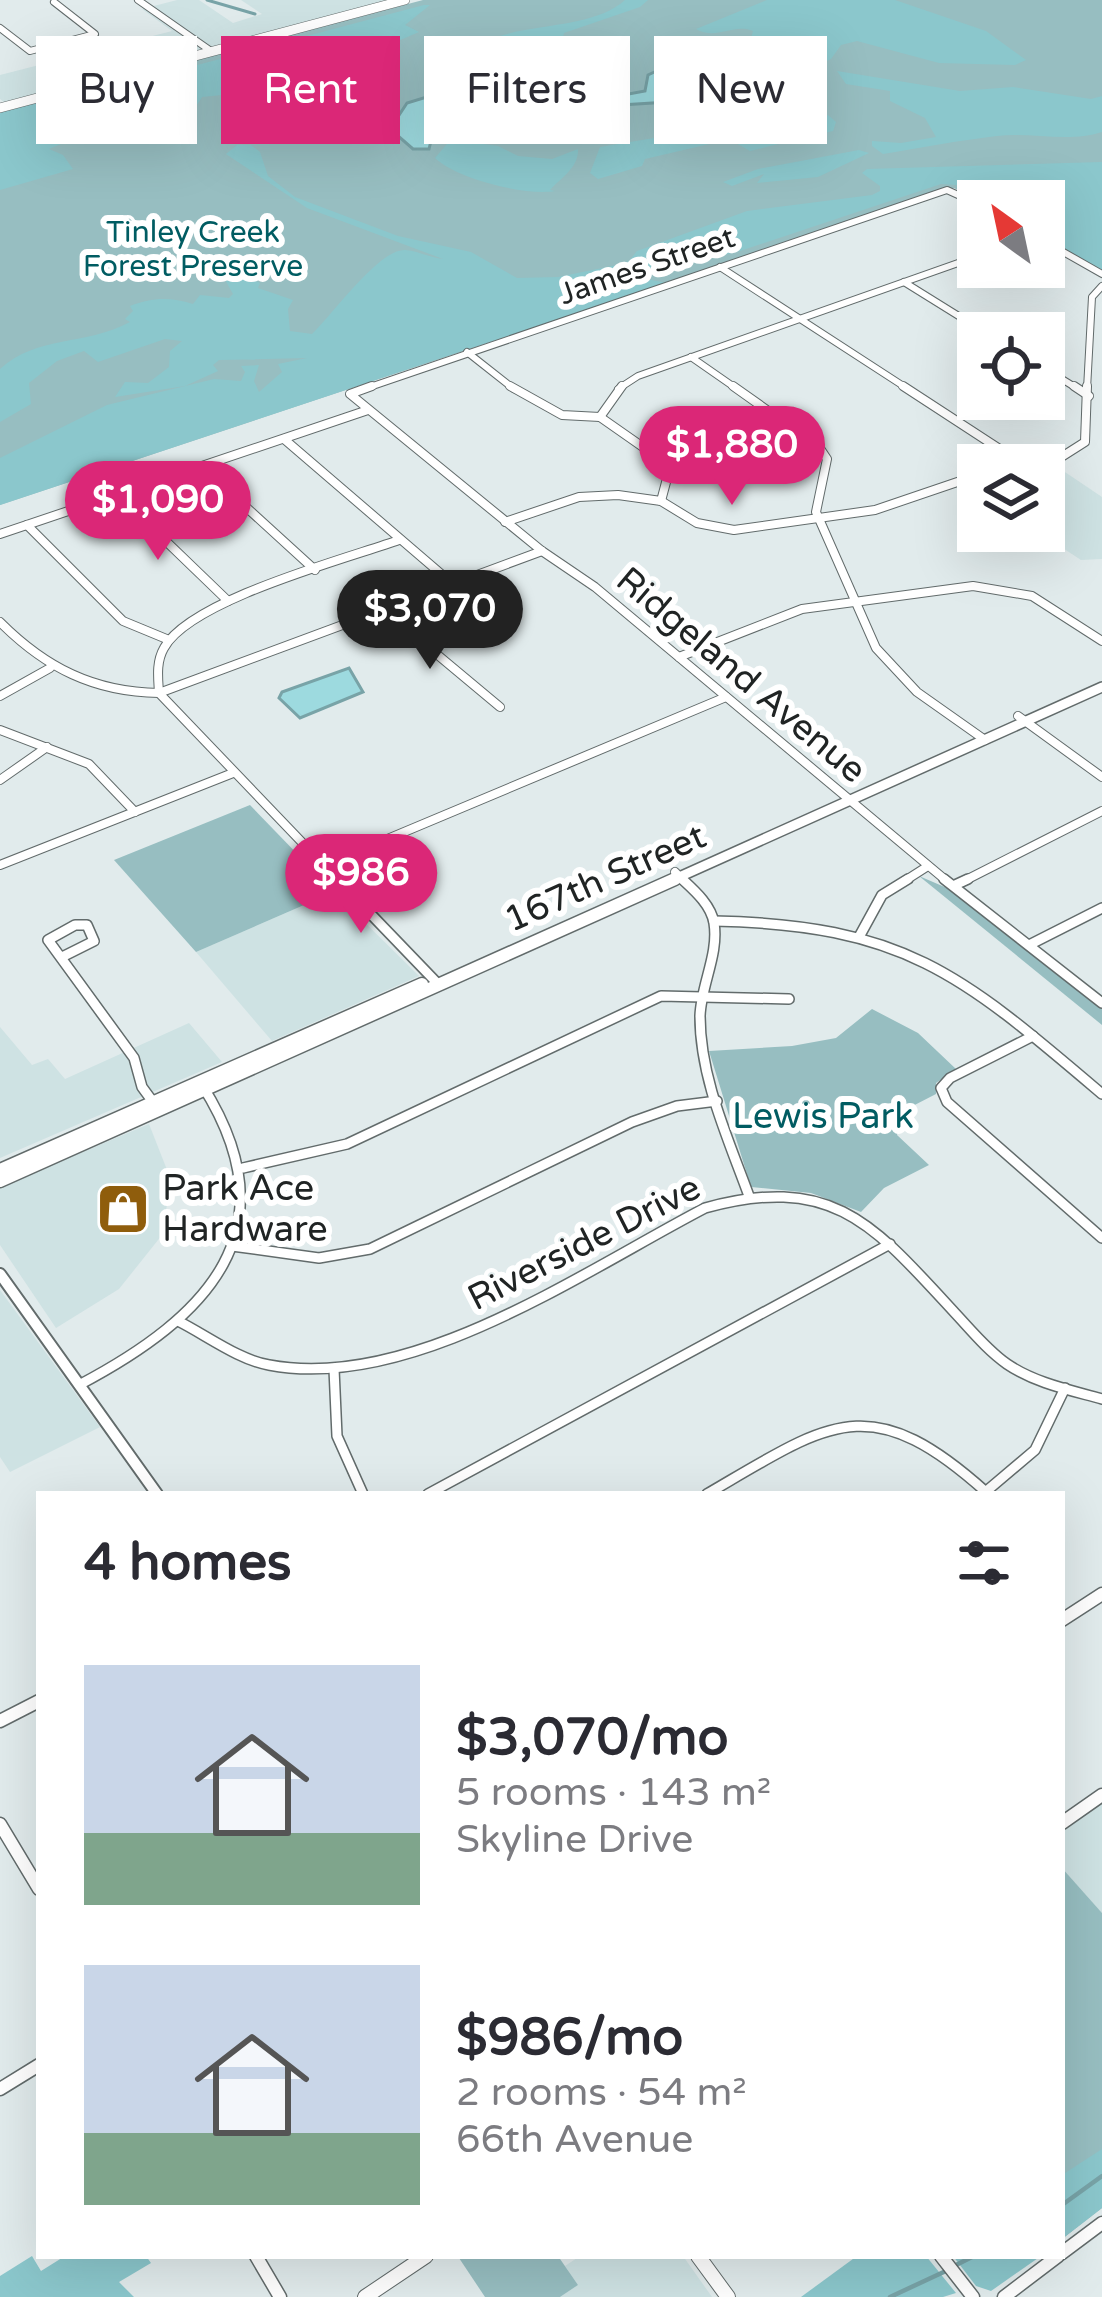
<!DOCTYPE html>
<html lang="en">
<head>
<meta charset="utf-8">
<style>
  body { margin:0; font-family:"Varela Round",sans-serif; background:#f7f7f7; color:#2b2b33; height:100vh; display:flex; flex-direction:column; font-size:45px; white-space:nowrap }
  * { box-sizing:border-box; margin:0 }
  p { font-size:39px; color:#7c7c81 }
  .icon { flex:none; width:66px; height:66px; fill:none; stroke:currentColor; stroke-width:2; stroke-linecap:round; stroke-linejoin:round }
  .map { position:relative; flex:1; overflow:hidden }
  .panel { position:absolute; left:36px; top:1491px; width:1029px; height:768px; display:flex; flex-direction:column; background:#fff; border-radius:0px; box-shadow:0 12px 48px #0002 }
  .panel>* { flex:none }
  .top-card { position:absolute; left:36px; top:36px; width:1032px; height:108px; display:flex; gap:24px }
  .needle { width:78px; rotate:327deg }
  .tools { position:absolute; left:957px; top:180px; display:grid; gap:24px }
  .tools a { display:grid; place-items:center; width:108px; height:108px; border-radius:0px; background:#fff; box-shadow:0 12px 48px #0002; font-size:60px }
  .price { position:absolute; translate:-50% -102px; padding:0 27px; border-radius:42px; background:#db2777; color:#fff; font-size:39px; line-height:78px; filter:drop-shadow(0 3px 6px #0008) }
  .price::after { content:''; position:absolute; left:50%; top:72px; width:36px; height:27px; margin-left:-18px; background:inherit; clip-path:polygon(0 0,100% 0,50% 100%) }
  .price.current { background:#222; color:#fff }
  ul { padding:0; list-style:none }
  li { display:flex; align-items:center; gap:36px; height:300px; padding:0 48px }
  li span { display:grid; place-items:center; flex:none; width:336px; height:240px; border-radius:0px; color:#555 }
  li>.icon { margin-inline-start:auto }
  span .icon { width:144px; height:144px; fill:#fffc; stroke-width:1 }
  li b { font-size:51px }
  h2 { display:flex; justify-content:space-between; align-items:center; height:144px; padding:0 48px; font-size:51px }
  .chip { padding:0 42px; border-radius:0px; background:#fff; box-shadow:0 12px 48px #0002; font-size:42px; line-height:108px }
  .chip.current { background:#db2777; color:#fff }
  .map>svg:first-child { display:block }
</style>
</head>
<body>
<div class="map">
<svg width="1102" height="2297" viewBox="0 0 1102 2297">
  <rect width="100%" height="100%" fill="#e1ebec"/>
  <g fill="#cee2e3">
    <polygon points="177,0 199,0 233,23 262,14 241,0 394,0 5,103 0,99 0,75 172,31 142,9"/>
    <polygon points="1053,464 1102,497 1102,559 1081,560 1037,531 1044,531 1044,466"/>
    <polygon points="334,892 419,976 272,1041 196,952"/>
    <polygon points="189,1023 222,1062 0,1158 0,1027 32,1065 48,1059 65,1079"/>
    <polygon points="149,1124 171,1180 162,1235 119,1289 56,1328 0,1245 0,1187"/>
    <polygon points="0,1290 100,1427 10,1472 0,1457"/>
    <polygon points="1102,1803 1102,1913 1062,1868 1062,1831"/>
    <polygon points="580,2256 683,2256 712,2297 560,2297 578,2285 565,2266"/>
  </g>
  <g fill="#97bec1">
    <polygon points="423,0 1102,0 1102,273 1044,201 978,201 954,188 0,505 0,112"/>
    <polygon points="250,805 334,892 196,952 114,860"/>
    <polygon points="919,876 961,894 1102,1009 1102,1025"/>
    <polygon points="872,1009 918,1033 956,1069 936,1083 936,1094 901,1112 897,1135 929,1165 884,1188 861,1212 811,1193 751,1187 709,1051 792,1046 836,1038"/>
    <polygon points="1062,1868 1102,1913 1102,2208 1062,2239"/>
    <polygon points="462,2256 558,2256 578,2285 560,2297 485,2297 459,2258"/>
  </g>
  <g fill="#8bc7cc">
    <path d="M 625,0 L 648,0 L 640,7 L 564,33 L 561,45 L 538,42 L 509,58 L 451,51 C 475,45 500,34 525,30 C 556,24 601,22 625,0 Z"/>
    <path d="M 767,0 L 895,0 L 986,31 L 1026,60 L 1015,65 L 939,63 L 857,41 L 841,45 L 831,59 L 785,81 L 777,71 L 739,62 L 816,45 L 789,38 L 750,41 L 753,31 C 733,23 716,41 696,29 Z"/>
    <path d="M 424,5 L 430,5 L 405,25 L 419,32 L 340,66 L 301,41 L 272,52 L 275,57 L 303,58 L 319,72 L 233,86 L 222,95 L 202,97 C 192,116 174,122 156,108 L 127,110 L 117,99 L 109,105 L 119,112 L 95,102 L 118,86 Z"/>
    <path d="M 837,71 L 960,91 L 1013,87 L 1091,99 L 1102,96 L 1102,132 C 1069,143 1032,132 997,136 C 962,140 919,148 883,154 L 872,146 L 872,141 L 901,143 L 936,137 L 925,118 L 890,101 L 890,91 L 846,84 Z"/>
    <path d="M 796,84 L 802,90 L 797,96 L 811,103 L 765,110 L 749,123 L 781,138 L 804,134 L 790,124 L 828,115 L 836,122 L 833,131 L 750,151 L 715,131 C 725,101 767,87 796,84 Z"/>
    <polygon points="55,98 129,121 94,128 74,115 61,120 68,141 49,149 63,155 73,169 0,190 0,112"/>
    <polygon points="702,130 718,142 645,159 642,166 598,179 590,173 600,147"/>
    <path d="M 458,131 L 475,143 L 498,146 L 518,156 L 552,159 L 578,149 C 579,167 562,177 550,190 L 555,191 C 525,196 457,179 435,158 Z"/>
    <path d="M 237,145 L 251,145 L 260,152 L 268,176 L 295,197 L 398,236 L 471,252 L 517,278 L 558,277 L 617,265 L 629,261 L 637,251 L 747,211 L 872,195 L 880,191 L 880,186 L 862,173 L 867,169 L 1102,162 L 1102,273 L 1044,239 L 1044,201 L 978,201 L 957,189 L 971,186 L 941,184 L 740,251 L 636,277 L 667,283 L 0,505 L 0,458 L 107,405 L 214,379 L 241,381 L 245,372 L 241,366 L 259,365 L 254,381 L 259,392 L 282,372 L 278,364 L 307,358 L 219,360 L 213,365 L 218,371 L 185,386 L 115,397 L 125,382 L 148,383 L 169,367 L 170,351 L 182,341 L 165,339 L 98,362 L 84,351 L 57,361 L 29,383 L 31,404 L 0,422 L 0,369 C 37,335 86,346 130,322 L 125,319 L 133,311 L 130,306 C 153,297 170,297 193,304 L 200,295 L 229,298 L 233,294 L 223,276 L 233,270 L 260,283 L 258,288 L 293,300 L 288,309 L 290,331 L 312,334 C 333,314 379,249 405,250 C 418,251 431,258 443,259 L 307,208 L 226,154 Z"/>
    <polygon points="859,150 869,153 818,177 757,183 764,174 732,186 723,182 758,169"/>
    <polygon points="1102,2149 1102,2208 1062,2239 1062,2175"/>
    <polygon points="32,2256 41,2271 65,2256 146,2256 151,2263 119,2282 134,2297 0,2297 0,2276"/>
    <polygon points="857,2256 926,2256 956,2293 943,2297 801,2297"/>
    <polygon points="953,2256 1041,2256 991,2291 976,2286"/>
  </g>
  <g fill="#9ddadf" stroke="#78a3a7" stroke-width="3">
    <polygon points="711,51 738,59 696,66 696,78 672,88 668,102 621,105 613,117 594,116 596,100 645,91 648,75 663,68 666,60"/>
    <path d="M 553,81 L 565,84 C 539,117 520,118 480,108 L 481,103 L 505,98 L 518,87 L 535,88 Z"/>
    <polygon points="443,92 469,94 438,104 436,113 448,126 433,133 429,149 413,149 390,129 407,103"/>
    <polygon points="349,668 363,692 300,718 279,698 282,692"/>
  </g>
  <g fill="none" stroke-linecap="round" stroke-linejoin="round">
    <polyline stroke="#78a3a7" stroke-width="3" points="207,0 255,14"/>
    <g stroke="#78a3a7" stroke-width="4.5">
      <polyline points="1062,2205 1102,2176"/>
      <polyline points="956,2265 974,2256"/>
      <polyline points="890,2297 948,2270"/>
    </g>
    <g stroke="#626b6b" stroke-width="8">
      <g id="minor-far3">
        <polyline points="138,0 211,51"/>
        <polyline points="0,28 30,51 95,34 54,2"/>
        <polyline points="1044,241 1102,274"/>
        <polyline points="720,267 908,389"/>
        <polyline points="904,282 986,333"/>
        <polyline points="467,352 514,389"/>
        <polyline points="691,357 737,389"/>
        <polyline points="1044,368 1078,389"/>
        <polyline points="364,389 947,190 978,204"/>
        <polyline points="618,389 638,376 978,256"/>
        <polyline points="1087,389 1092,297 1102,286"/>
      </g>
    </g>
    <g stroke="#626b6b" stroke-width="10">
      <g id="minor-far2">
        <polyline points="372,386 350,394 542,551 595,587 948,882"/>
        <polyline points="510,386 562,415 600,417 660,459 669,471 661,501"/>
        <polyline points="733,386 819,447 827,459 816,512 876,648 917,692 985,740"/>
        <polyline points="903,386 1024,465"/>
        <polyline points="1074,386 1089,396"/>
        <polyline points="600,417 622,386"/>
        <polyline points="284,439 454,585"/>
        <polyline points="1025,465 1063,456 1085,442 1087,386"/>
        <polyline points="201,466 315,570"/>
        <polyline points="117,494 228,601"/>
        <polyline points="505,522 579,497 618,495 661,501 697,523 734,530 875,510 978,475"/>
        <polyline points="27,525 123,621 169,640"/>
        <polyline points="0,534 368,410"/>
        <path d="M 399,540 C 345,559 190,600 164,648 C 156,662 158,677 159,693 L 542,551"/>
        <polyline points="385,611 500,707"/>
        <path d="M 0,622 C 46,668 94,692 159,693 L 340,882"/>
        <polyline points="679,657 802,609 973,586 1032,596 1102,641"/>
        <polyline points="0,696 50,668"/>
        <polyline points="1018,716 1102,777"/>
        <polyline points="0,730 89,764 135,812"/>
        <polyline points="0,780 47,747"/>
        <polyline points="0,865 233,773"/>
        <polyline points="323,866 726,697"/>
        <polyline points="675,872 685,882"/>
        <polyline points="903,882 928,866"/>
        <polyline points="962,882 1102,811"/>
      </g>
    </g>
    <g stroke="#626b6b" stroke-width="12">
      <g id="minor-far1">
        <polyline points="337,879 439,985"/>
        <path d="M 682,879 C 695,891 711,905 714,923 C 719,954 701,985 700,1016 C 700,1078 728,1138 749,1196"/>
        <polyline points="944,879 1102,1003"/>
        <polyline points="955,885 968,879"/>
        <path d="M 714,921 C 906,925 962,975 1102,1094"/>
        <polyline points="859,937 882,895 908,879"/>
        <polyline points="1029,945 1102,908"/>
        <polyline points="62,957 94,941 87,925 75,925 48,940 134,1058 142,1087 153,1102"/>
        <polyline points="1033,1036 950,1078 941,1088 947,1102 1102,1238"/>
        <polyline points="243,1168 347,1144 661,996 789,999"/>
        <polyline points="232,1246 319,1258 370,1249 632,1122 677,1106 717,1101"/>
        <path d="M 178,1321 C 206,1335 239,1360 269,1365 C 411,1392 582,1272 705,1208 C 833,1173 873,1224 955,1313 C 971,1330 987,1350 1007,1364 C 1035,1383 1070,1390 1102,1399"/>
        <polyline points="334,1369 337,1436 363,1494"/>
        <path d="M 79,1385 C 208,1317 294,1230 202,1085"/>
        <polyline points="428,1494 890,1244"/>
        <path d="M 707,1494 C 829,1423 869,1387 986,1492"/>
        <polyline points="983,1494 1035,1450 1065,1388"/>
      </g>
    </g>
    <g stroke="#626b6b" stroke-width="15">
      <g id="minor">
        <polyline points="1062,1620 1102,1594"/>
        <polyline points="0,1721 39,1701"/>
        <polyline points="1062,1823 1102,1795"/>
        <polyline points="0,1824 39,1889"/>
        <polyline points="0,2089 39,2065"/>
        <polyline points="1062,2253 1102,2223"/>
        <polyline points="256,2256 280,2297"/>
        <polyline points="941,2256 973,2297"/>
        <polyline points="1004,2297 1058,2256"/>
      </g>
    </g>
    <g stroke="#626b6b" stroke-width="14">
      <polyline id="tertiary-far1" points="0,1274 157,1494"/>
    </g>
    <g stroke="#626b6b" stroke-width="16">
      <g id="tertiary">
        <polyline points="698,2256 728,2297"/>
        <polyline points="365,2297 426,2256"/>
      </g>
    </g>
    <g stroke="#626b6b" stroke-width="12">
      <polyline id="secondary-far1" points="668,882 1102,687"/>
    </g>
    <g stroke="#626b6b" stroke-width="15">
      <g id="secondary">
        <polyline points="0,1170 422,984"/>
        <polyline points="0,1181 675,879"/>
      </g>
    </g>
    <g stroke="#626b6b" stroke-width="10">
      <polyline id="primary" points="0,108 405,0"/>
    </g>
    <use href="#minor-far3" stroke="#fff" stroke-width="6"/>
    <use href="#minor-far2" stroke="#fff" stroke-width="8"/>
    <use href="#minor-far1" stroke="#fff" stroke-width="9"/>
    <use href="#minor" stroke="#fff" stroke-width="12"/>
    <use href="#tertiary-far1" stroke="#fff" stroke-width="10"/>
    <use href="#tertiary" stroke="#fff" stroke-width="14"/>
    <use href="#secondary-far1" stroke="#fff" stroke-width="9"/>
    <use href="#secondary" stroke="#fff" stroke-width="12"/>
    <use href="#primary" stroke="#fff" stroke-width="9"/>
  </g>
  <defs>
    <g id="shop-square" transform="scale(2.7)"><rect x="-9" y="-9" width="18" height="18" rx="4" fill="#8f5d0c" stroke="#fff"/><path d="M-5-2.5h2.3a2.7 3.5 0 0 1 5.4 0H5L5.5 6h-11ZM-1.5-2.5h3a1.5 2.3 0 0 0-3 0Z" fill="#fff"/></g>
  </defs>
  <g fill-rule="evenodd">
    <use href="#shop-square" x="123" y="1209"/>
  </g>
  <g text-anchor="middle" dominant-baseline="central" stroke-width="12" stroke-linejoin="round" paint-order="stroke">
    <g font-size="30" fill="#005c62" stroke="#fff">
      <text x="193" y="232">Tinley Creek<tspan x="193" dy="34">Forest Preserve</tspan></text>
    </g>
    <g font-size="30" fill="#202424" stroke="#fff">
      <text transform="translate(647 266) rotate(-19)">James Street</text>
    </g>
    <g font-size="36" fill="#202424" stroke="#fff">
      <text transform="translate(741 675) rotate(40)">Ridgeland Avenue</text>
      <text transform="translate(605 878) rotate(-24)">167th Street</text>
      <text transform="translate(584 1243) rotate(-27)">Riverside Drive</text>
    </g>
    <g font-size="36" fill="#005c62" stroke="#fff">
      <text x="823" y="1116">Lewis Park</text>
    </g>
    <g font-size="36" fill="#202424" stroke="#fff" text-anchor="start">
      <text x="162" y="1188">Park Ace<tspan x="162" dy="41">Hardware</tspan></text>
    </g>
  </g>
</svg>
<div class="tools">
<a><svg class="needle" viewBox="-14 -14 28 28"><path d="M0-13l5 13h-10z" fill="#e53935"/><path d="M0 13l5-13h-10z" fill="#7c7c81"/></svg></a>
<a><svg class="icon" aria-label="locate" viewBox="0 0 24 24"><circle cx="12" cy="12" r="6"/><path d="M12 2v4M12 18v4M2 12h4M18 12h4"/></svg></a>
<a><svg class="icon" aria-label="layers" viewBox="0 0 24 24"><path d="M12 4l9 5-9 5-9-5zM3 14l9 5 9-5"/></svg></a>
</div>
<b class="price" style="left:732px;top:508px">$1,880</b>
<b class="price" style="left:158px;top:563px">$1,090</b>
<b class="price current" style="left:430px;top:672px">$3,070</b>
<b class="price" style="left:361px;top:936px">$986</b>
<div class="top-card">
<a class="chip">Buy</a>
<a class="chip current">Rent</a>
<a class="chip">Filters</a>
<a class="chip">New</a>
</div>
<section class="panel">
<h2>4 homes<svg class="icon" aria-label="filters" viewBox="0 0 24 24"><path d="M4 7h16M4 17h16"/><circle cx="9" cy="7" r="2"/><circle cx="15" cy="17" r="2"/></svg></h2>
<ul>
<li><span style="background:linear-gradient(#c9d6e8 70%,#7fa58c 0)"><svg class="icon" aria-label="home" viewBox="0 0 24 24"><path d="M3 11l9-7 9 7M6 9v11h12V9"/></svg></span><div><b>$3,070/mo</b><p>5 rooms · 143 m²</p><p>Skyline Drive</p></div></li>
<li><span style="background:linear-gradient(#c9d6e8 70%,#7fa58c 0)"><svg class="icon" aria-label="home" viewBox="0 0 24 24"><path d="M3 11l9-7 9 7M6 9v11h12V9"/></svg></span><div><b>$986/mo</b><p>2 rooms · 54 m²</p><p>66th Avenue</p></div></li>
</ul>
</section>
</div>
</body>
</html>
